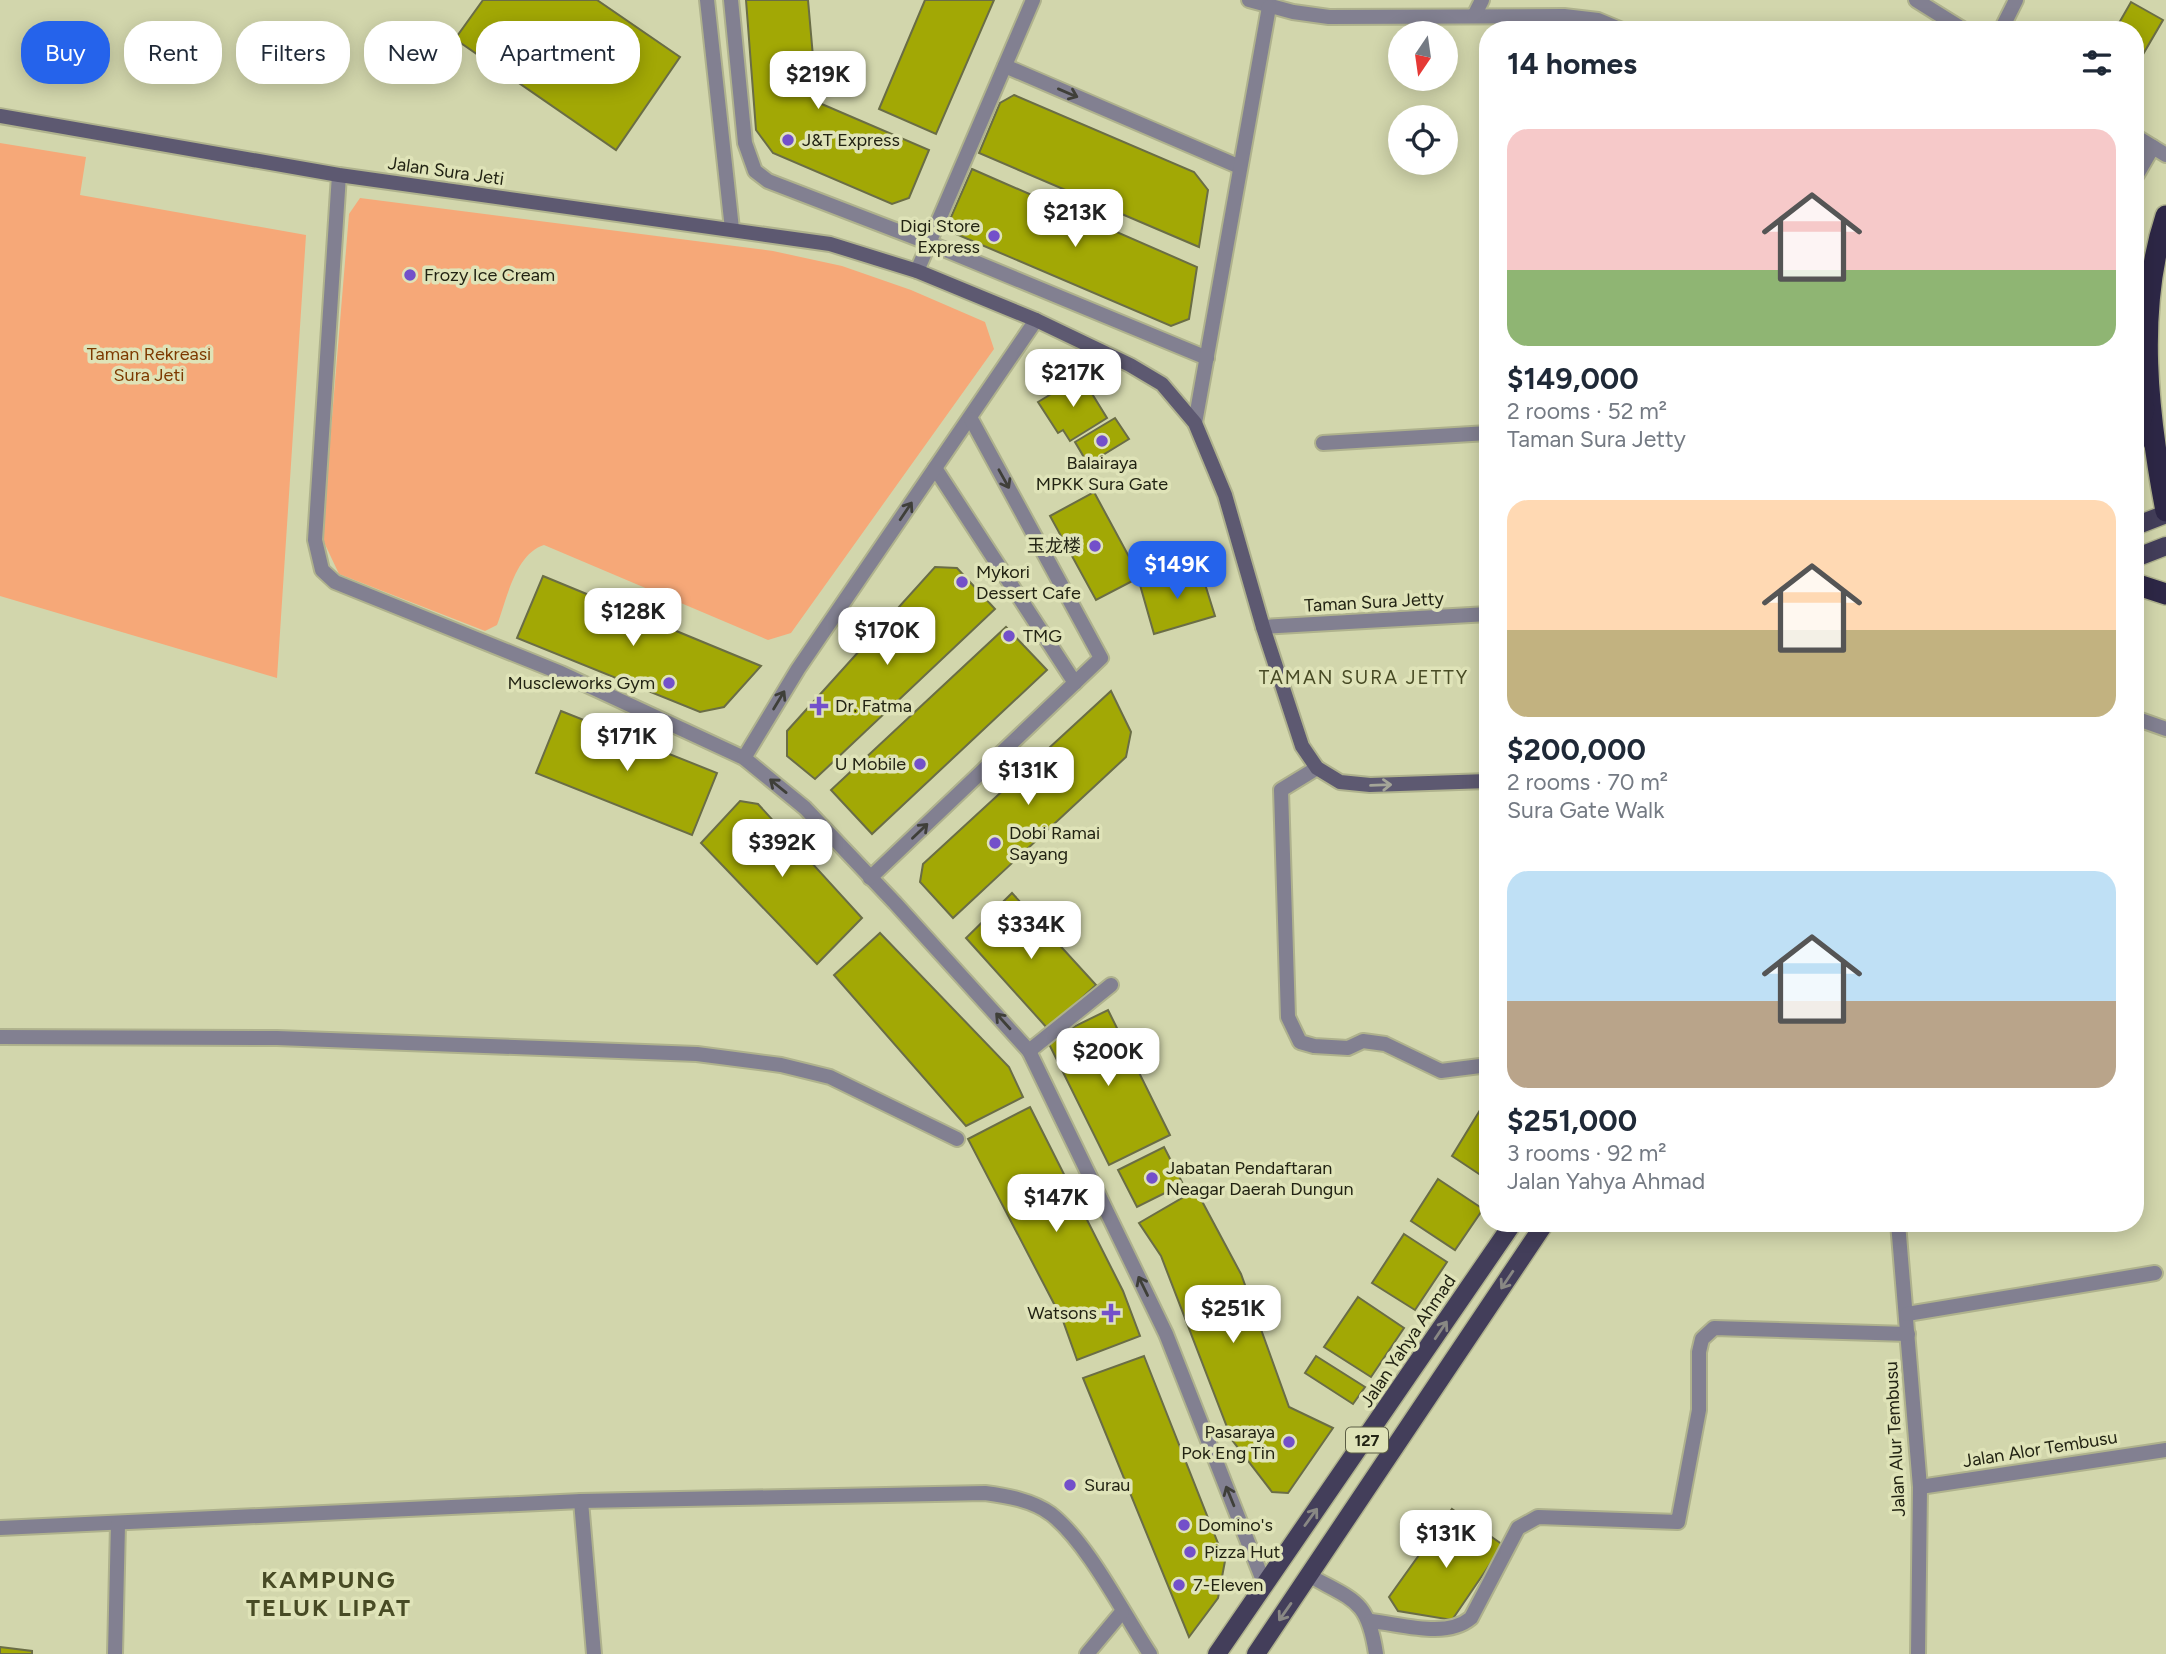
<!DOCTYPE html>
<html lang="en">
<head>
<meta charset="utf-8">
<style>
  body { margin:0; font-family:Figtree,"Noto Sans SC",sans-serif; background:#f6f6f7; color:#1f2937; height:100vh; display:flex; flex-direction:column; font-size:26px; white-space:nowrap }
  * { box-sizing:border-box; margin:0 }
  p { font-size:23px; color:#747a83 }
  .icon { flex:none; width:38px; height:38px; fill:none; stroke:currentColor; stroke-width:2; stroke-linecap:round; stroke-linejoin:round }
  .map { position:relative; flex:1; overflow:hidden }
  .panel { position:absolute; left:1479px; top:21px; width:665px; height:1211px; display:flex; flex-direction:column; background:#fff; border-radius:28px; box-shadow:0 4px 18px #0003 }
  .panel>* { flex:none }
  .hud { position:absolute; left:21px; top:21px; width:665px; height:63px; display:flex; gap:14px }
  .needle { width:46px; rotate:193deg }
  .controls { position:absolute; left:1388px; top:21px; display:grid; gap:14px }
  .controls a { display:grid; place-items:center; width:70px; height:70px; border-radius:50%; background:#fff; box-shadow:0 4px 18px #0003; font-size:35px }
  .price { position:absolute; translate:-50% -60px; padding:0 16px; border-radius:14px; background:#fff; color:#222; font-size:23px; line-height:46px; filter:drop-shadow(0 2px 4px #0008) }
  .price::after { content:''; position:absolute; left:50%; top:42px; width:21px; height:16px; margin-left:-10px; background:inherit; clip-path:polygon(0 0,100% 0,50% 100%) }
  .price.selected { background:#2563eb; color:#fff }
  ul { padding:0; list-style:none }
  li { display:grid; align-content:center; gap:14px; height:371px; padding:0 28px }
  li span { display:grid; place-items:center; height:217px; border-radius:21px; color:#555 }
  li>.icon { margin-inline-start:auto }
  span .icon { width:126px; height:126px; fill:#fffc; stroke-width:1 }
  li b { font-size:30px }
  h2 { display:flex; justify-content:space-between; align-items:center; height:84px; padding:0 28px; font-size:30px }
  .chip { padding:0 24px; border-radius:28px; background:#fff; box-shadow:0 4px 18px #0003; font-size:24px; line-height:63px }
  .chip.selected { background:#2563eb; color:#fff }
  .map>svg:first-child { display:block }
</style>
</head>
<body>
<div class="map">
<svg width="2166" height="1654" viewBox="0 0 2166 1654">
  <rect width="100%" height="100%" fill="#d2d6ac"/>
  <g fill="#f6a878">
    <polygon points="0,143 86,157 80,195 306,235 277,678 0,596"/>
    <path d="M 360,198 L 773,251 L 842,266 L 911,290 L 985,322 L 994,349 L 791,633 L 768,640 L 544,545 C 515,554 507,599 497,625 L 485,631 L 339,574 L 322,538 L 349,214 Z"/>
  </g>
  <g fill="#a2a805" stroke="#6a6d46" stroke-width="2">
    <polygon points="483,0 597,0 680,57 616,150 455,39"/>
    <polygon points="746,0 808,0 817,102 929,150 909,198 892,204 773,153 756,130"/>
    <polygon points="925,0 994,0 936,134 879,109"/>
    <polygon points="2131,2 2163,20 2135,68 2135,30 2115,30"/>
    <polygon points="1014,95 1194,172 1208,190 1199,247 979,153 1000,103"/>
    <polygon points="972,169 1197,267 1189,319 1171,326 956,234 951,217"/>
    <polygon points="1081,376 1107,418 1070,441 1063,430 1058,433 1038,402"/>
    <polygon points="1115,418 1129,439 1088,464 1075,442"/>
    <polygon points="1094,492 1140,577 1096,600 1050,516"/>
    <polygon points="935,567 957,568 995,609 815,779 787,756 787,731"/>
    <polygon points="1200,568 1215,616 1154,634 1140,585"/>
    <polygon points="543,576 761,666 724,707 700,712 517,638"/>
    <polygon points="1006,627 1047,670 872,834 831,790"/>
    <polygon points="1111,691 1131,732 1126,757 953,918 920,882 923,864"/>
    <polygon points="561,711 717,773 692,835 536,773"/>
    <polygon points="740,801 758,804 862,918 817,964 701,843"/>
    <polygon points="1012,893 1096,985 1048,1029 966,938"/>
    <polygon points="880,933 1009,1067 1023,1097 966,1126 834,975"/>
    <polygon points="1108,1010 1170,1135 1109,1165 1047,1040"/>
    <polygon points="1488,1097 1488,1180 1452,1156"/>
    <polygon points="1030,1107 1123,1291 1140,1336 1077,1360 1063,1321 968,1139"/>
    <polygon points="1164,1147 1183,1184 1137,1207 1118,1170"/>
    <polygon points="1438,1179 1483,1209 1455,1250 1411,1221"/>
    <polygon points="1196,1190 1241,1274 1289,1407 1333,1428 1288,1493 1272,1492 1232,1440 1161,1256 1139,1223"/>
    <polygon points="1404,1234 1447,1262 1415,1310 1372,1283"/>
    <polygon points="1358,1297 1404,1328 1371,1377 1324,1347"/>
    <polygon points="1144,1356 1225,1561 1218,1598 1189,1637 1083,1378"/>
    <polygon points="1316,1356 1365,1387 1353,1404 1305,1373"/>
    <polygon points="1452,1509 1503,1545 1452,1620 1398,1611 1389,1597"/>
    <polygon points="0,1647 32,1651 32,1654 0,1654"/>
  </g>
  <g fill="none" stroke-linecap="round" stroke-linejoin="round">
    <g stroke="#afb28d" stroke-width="18">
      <g id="street">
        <polyline points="707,0 732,229"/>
        <polyline points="731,0 745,143 755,171 768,181 929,243 1207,358"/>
        <polyline points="1249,0 1293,12 1329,17 1564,16 1598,20 1622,30"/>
        <polyline points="1916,0 1964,30"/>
        <polyline points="1474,16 1482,0"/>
        <polyline points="2001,30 2016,0"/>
        <polyline points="1005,66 1240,167"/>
        <polyline points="2135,136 2166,155"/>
        <polyline points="339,175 315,540 322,570 335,582 561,673 744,758 805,808 895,903 1029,1051 1166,1334 1264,1583"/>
        <polyline points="2135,178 2153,147"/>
        <polyline points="917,271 1033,0"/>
        <polyline points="1195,423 1269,7"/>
        <polyline points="1323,443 1488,433"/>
        <polyline points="935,468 1075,683"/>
        <polyline points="1263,627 1488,614"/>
        <polyline points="2135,718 2166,729"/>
        <polyline points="744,758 798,669 1036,320"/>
        <polyline points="1317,768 1281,790 1288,1017 1300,1042 1314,1046 1348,1048 1363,1041 1385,1044 1441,1071 1488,1065"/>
        <polyline points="870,878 1101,658 971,419"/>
        <polyline points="0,1037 277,1038 697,1054 781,1065 830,1077 957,1139"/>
        <polyline points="1029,1051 1111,985"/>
        <polyline points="1898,1223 1920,1487 1918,1654"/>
        <polyline points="1907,1314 2155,1273"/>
        <polyline points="1920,1487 2166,1450"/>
        <polyline points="581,1501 594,1654"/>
        <path d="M 0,1528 L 581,1501 L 985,1493 C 1007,1496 1032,1500 1051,1514 C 1088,1543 1123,1613 1150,1654"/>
        <path d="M 1310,1576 C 1355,1601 1368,1600 1376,1654"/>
        <path d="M 1371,1621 C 1401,1624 1446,1639 1471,1618 L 1518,1528 L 1538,1517 L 1678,1522 L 1699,1410 L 1699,1352 L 1702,1339 L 1714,1328 L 1908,1334"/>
        <polyline points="115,1654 118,1524"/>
        <polyline points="1087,1654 1122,1612"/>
      </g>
    </g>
    <g stroke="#afb28d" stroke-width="18">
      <polyline id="secondary" points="0,116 339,175 830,244 917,271 1036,320 1130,365 1162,384 1195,423 1225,495 1263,627 1302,746 1317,768 1340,782 1370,785 1488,781"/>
    </g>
    <g stroke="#afb28d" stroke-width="21">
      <g id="primary">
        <polyline points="2135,526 2166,514"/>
        <polyline points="2135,558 2166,546"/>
        <polyline points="1217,1654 1513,1223"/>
        <polyline points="1256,1654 1545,1223"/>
      </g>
    </g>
    <g stroke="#afb28d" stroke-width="24">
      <g id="highway">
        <path d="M 2166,216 C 2135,310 2148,417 2166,511"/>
        <polyline points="2135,443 2144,408"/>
        <polyline points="2135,584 2166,594"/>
      </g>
    </g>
    <use href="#street" stroke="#828091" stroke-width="14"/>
    <use href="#secondary" stroke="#5d5971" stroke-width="14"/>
    <use href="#primary" stroke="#433e5a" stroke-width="18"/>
    <use href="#highway" stroke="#2d2746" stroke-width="21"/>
  </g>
  <defs><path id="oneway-shaft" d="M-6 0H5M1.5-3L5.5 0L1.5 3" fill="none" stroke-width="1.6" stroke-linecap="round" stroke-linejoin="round" transform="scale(1.75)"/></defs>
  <g stroke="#3f3f39">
    <use href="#oneway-shaft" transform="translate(1068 93) rotate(23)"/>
    <use href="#oneway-shaft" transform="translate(1004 479) rotate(61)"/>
    <use href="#oneway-shaft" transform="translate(906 511) rotate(-56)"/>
    <use href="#oneway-shaft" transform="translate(779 700) rotate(-59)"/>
    <use href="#oneway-shaft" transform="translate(778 786) rotate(-141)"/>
    <use href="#oneway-shaft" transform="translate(920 831) rotate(-44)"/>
    <use href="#oneway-shaft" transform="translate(1003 1021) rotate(-132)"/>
    <use href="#oneway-shaft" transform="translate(1143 1286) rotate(-116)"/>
    <use href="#oneway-shaft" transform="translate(1230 1496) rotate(-112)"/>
  </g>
  <use stroke="#a4a598" href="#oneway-shaft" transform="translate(1381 785) rotate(-2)"/>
  <g stroke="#898884">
    <use href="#oneway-shaft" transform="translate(1507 1280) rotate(124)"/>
    <use href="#oneway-shaft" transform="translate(1441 1330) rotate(-56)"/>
    <use href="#oneway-shaft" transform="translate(1311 1517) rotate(-54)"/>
    <use href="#oneway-shaft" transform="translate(1285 1612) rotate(125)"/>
  </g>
  <g fill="#7350ca" stroke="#dfe3b8" stroke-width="2.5">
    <circle cx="788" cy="140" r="7"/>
    <circle cx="994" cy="236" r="7"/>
    <circle cx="410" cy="275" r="7"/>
    <circle cx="1102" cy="441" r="7"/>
    <circle cx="1095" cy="546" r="7"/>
    <circle cx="962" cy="582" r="7"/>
    <circle cx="1009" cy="636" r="7"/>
    <circle cx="669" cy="683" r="7"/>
    <path d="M815.5 695.5h7v7h7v7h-7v7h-7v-7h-7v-7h7z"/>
    <circle cx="920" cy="764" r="7"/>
    <circle cx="995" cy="843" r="7"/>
    <circle cx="1152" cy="1178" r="7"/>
    <path d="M1107.5 1302.5h7v7h7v7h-7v7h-7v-7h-7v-7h7z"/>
    <circle cx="1289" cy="1442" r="7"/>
    <circle cx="1070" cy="1485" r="7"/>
    <circle cx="1184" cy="1525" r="7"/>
    <circle cx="1190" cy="1552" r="7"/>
    <circle cx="1179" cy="1585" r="7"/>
  </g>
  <g text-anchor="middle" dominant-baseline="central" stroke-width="7" stroke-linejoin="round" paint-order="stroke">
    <rect fill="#dfe3b8" stroke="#5b5d44" stroke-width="2" x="1346" y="1427.5" width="42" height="25" rx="5"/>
    <g font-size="16" font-weight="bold" fill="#222313">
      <text x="1367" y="1440">127</text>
    </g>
    <g font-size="18" fill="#222313" stroke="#dfe3b8" text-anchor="start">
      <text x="802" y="140">J&amp;T Express</text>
      <text x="980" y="226" text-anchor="end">Digi Store<tspan x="980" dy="21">Express</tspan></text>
      <text x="424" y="275">Frozy Ice Cream</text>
      <text x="1102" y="463" text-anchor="middle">Balairaya<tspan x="1102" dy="21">MPKK Sura Gate</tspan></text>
      <text x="1081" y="546" text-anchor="end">玉龙楼</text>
      <text x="976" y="572">Mykori<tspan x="976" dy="21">Dessert Cafe</tspan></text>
      <text x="1023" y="636">TMG</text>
      <text x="655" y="683" text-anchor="end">Muscleworks Gym</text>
      <text x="835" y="706">Dr. Fatma</text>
      <text x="906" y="764" text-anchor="end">U Mobile</text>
      <text x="1009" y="833">Dobi Ramai<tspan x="1009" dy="21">Sayang</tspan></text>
      <text x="1166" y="1168">Jabatan Pendaftaran<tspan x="1166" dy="21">Neagar Daerah Dungun</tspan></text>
      <text x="1097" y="1313" text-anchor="end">Watsons</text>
      <text x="1275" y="1432" text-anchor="end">Pasaraya<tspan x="1275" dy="21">Pok Eng Tin</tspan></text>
      <text x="1084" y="1485">Surau</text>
      <text x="1198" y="1525">Domino's</text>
      <text x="1204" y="1552">Pizza Hut</text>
      <text x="1193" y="1585">7-Eleven</text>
    </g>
    <g font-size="18" fill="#222313" stroke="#dfe3b8">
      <text transform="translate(446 171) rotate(8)">Jalan Sura Jeti</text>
      <text transform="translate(1374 602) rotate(-3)">Taman Sura Jetty</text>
      <text transform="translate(1408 1341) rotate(-56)">Jalan Yahya Ahmad</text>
      <text transform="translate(1895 1439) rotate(-93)">Jalan Alur Tembusu</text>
      <text transform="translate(2040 1449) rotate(-9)">Jalan Alor Tembusu</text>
    </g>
    <g font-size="18" fill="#7d3a00" stroke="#dfe3b8">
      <text x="149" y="354">Taman Rekreasi<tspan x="149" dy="21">Sura Jeti</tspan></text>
    </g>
    <g font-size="19" letter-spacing="2" fill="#484b25" stroke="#dfe3b8">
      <text x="1364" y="677">TAMAN SURA JETTY</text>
    </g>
    <g font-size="24" font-weight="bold" letter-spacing="2" fill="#484b25" stroke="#dfe3b8">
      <text x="329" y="1579">KAMPUNG<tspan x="329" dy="28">TELUK LIPAT</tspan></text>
    </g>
  </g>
</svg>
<div class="controls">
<a><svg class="needle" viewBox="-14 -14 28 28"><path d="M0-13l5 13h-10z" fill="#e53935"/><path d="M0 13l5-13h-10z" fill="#747a83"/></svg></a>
<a><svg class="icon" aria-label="locate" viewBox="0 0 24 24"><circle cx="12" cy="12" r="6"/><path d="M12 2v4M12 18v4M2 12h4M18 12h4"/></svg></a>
</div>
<b class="price" style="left:818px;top:111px">$219K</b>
<b class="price" style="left:1075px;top:249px">$213K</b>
<b class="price" style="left:1073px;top:409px">$217K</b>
<b class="price selected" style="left:1177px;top:601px">$149K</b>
<b class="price" style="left:633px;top:648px">$128K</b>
<b class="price" style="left:887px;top:667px">$170K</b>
<b class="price" style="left:627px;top:773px">$171K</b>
<b class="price" style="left:1028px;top:807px">$131K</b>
<b class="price" style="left:782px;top:879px">$392K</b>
<b class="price" style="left:1031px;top:961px">$334K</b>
<b class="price" style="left:1108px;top:1088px">$200K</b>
<b class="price" style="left:1056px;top:1234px">$147K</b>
<b class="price" style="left:1233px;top:1345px">$251K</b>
<b class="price" style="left:1446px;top:1570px">$131K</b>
<div class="hud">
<a class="chip selected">Buy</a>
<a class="chip">Rent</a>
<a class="chip">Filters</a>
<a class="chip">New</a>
<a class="chip">Apartment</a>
</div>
<section class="panel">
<h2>14 homes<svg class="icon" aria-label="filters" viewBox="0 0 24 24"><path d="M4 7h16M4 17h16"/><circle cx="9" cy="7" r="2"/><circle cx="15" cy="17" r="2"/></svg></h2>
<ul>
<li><span style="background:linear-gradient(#f6c9c9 65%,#8fb573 0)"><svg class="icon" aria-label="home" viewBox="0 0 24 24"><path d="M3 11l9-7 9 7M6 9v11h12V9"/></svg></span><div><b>$149,000</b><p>2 rooms · 52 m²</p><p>Taman Sura Jetty</p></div></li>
<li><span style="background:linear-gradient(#ffd9b3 60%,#c2b280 0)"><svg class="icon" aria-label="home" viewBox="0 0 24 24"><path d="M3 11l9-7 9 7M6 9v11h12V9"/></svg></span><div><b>$200,000</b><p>2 rooms · 70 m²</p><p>Sura Gate Walk</p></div></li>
<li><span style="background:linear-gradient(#bfe0f5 60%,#b9a48a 0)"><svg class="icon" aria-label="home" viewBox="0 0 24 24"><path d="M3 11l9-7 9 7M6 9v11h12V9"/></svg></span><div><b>$251,000</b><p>3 rooms · 92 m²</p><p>Jalan Yahya Ahmad</p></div></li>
</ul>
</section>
</div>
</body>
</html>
